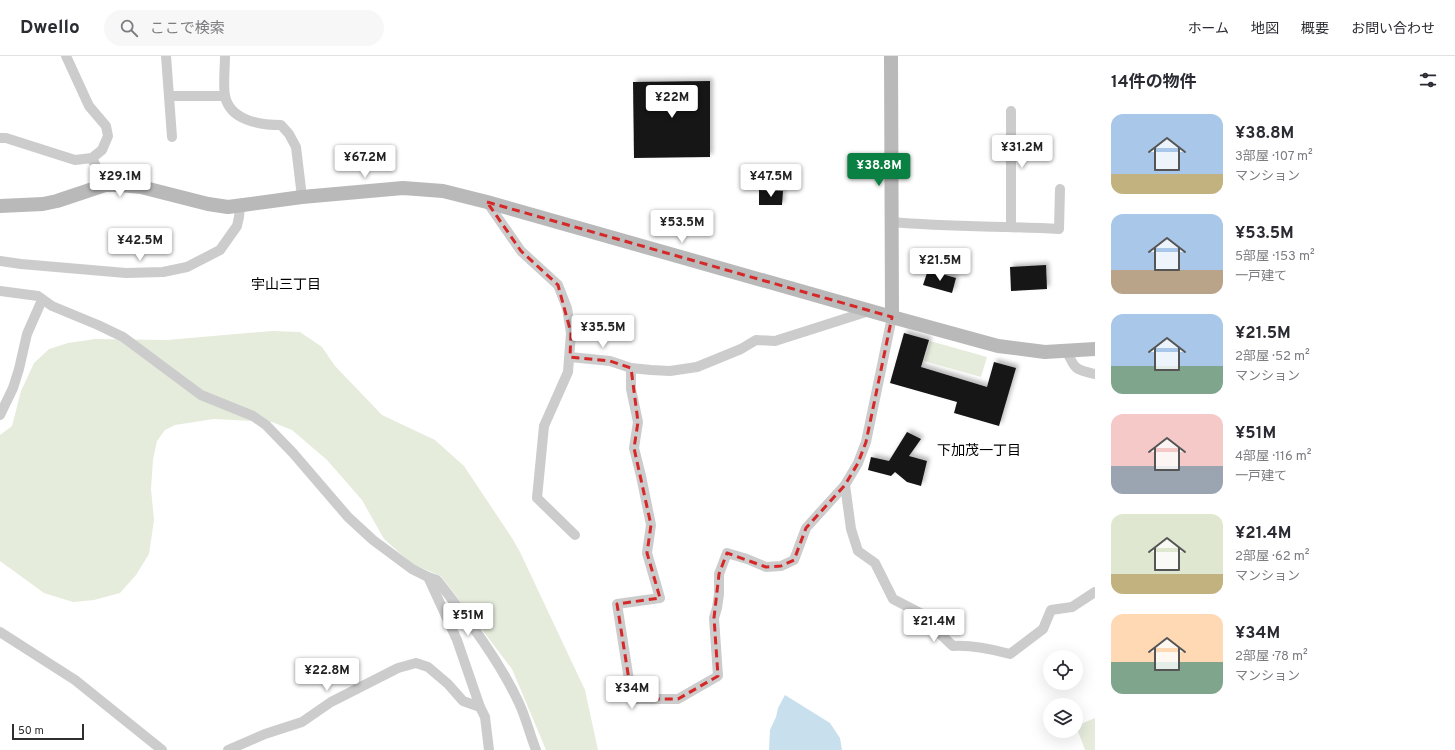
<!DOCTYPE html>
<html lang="ja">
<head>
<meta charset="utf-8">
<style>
  body { margin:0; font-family:Overpass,"Noto Sans JP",sans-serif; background:#f7f7f7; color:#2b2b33; height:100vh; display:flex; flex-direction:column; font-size:15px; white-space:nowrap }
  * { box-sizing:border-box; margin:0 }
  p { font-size:13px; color:#7c7c81 }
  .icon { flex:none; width:22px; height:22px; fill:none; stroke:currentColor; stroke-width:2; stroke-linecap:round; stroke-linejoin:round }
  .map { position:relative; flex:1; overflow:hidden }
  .sheet { display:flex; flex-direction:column; background:#fff; width:360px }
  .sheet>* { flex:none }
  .buttons { position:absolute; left:1043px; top:594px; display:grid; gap:8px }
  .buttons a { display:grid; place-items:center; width:40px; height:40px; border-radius:50%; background:#fff; box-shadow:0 4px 16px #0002; font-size:20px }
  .scale { position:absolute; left:12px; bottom:10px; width:72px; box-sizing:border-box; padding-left:4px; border:2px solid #2f2f2f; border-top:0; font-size:11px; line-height:14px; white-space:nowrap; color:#2f2f2f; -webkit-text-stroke:3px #fff; paint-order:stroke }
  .price { position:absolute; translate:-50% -34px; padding:0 9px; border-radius:4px; background:#fff; color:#222; font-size:13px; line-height:26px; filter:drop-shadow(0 1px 2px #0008) }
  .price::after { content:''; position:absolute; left:50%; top:24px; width:12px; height:9px; margin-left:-6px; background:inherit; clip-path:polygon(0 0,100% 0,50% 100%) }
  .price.current { background:#0b8043; color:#fff }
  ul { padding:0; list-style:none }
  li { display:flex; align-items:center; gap:12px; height:100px; padding:0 16px }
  li span { display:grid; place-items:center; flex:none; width:112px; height:80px; border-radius:12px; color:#555 }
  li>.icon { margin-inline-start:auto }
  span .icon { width:48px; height:48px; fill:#fffc; stroke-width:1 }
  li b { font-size:17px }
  h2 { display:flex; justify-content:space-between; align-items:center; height:48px; padding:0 16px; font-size:17px }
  header { display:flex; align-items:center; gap:24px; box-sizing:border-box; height:56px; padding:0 20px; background:#fff; border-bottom:1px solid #e1e1e2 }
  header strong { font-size:19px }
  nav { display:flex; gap:22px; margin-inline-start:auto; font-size:14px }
  .search { width:280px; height:36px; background:#f7f7f7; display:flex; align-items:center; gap:10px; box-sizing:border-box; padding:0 14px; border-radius:22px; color:#7c7c81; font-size:15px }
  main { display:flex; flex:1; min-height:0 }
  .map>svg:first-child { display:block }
</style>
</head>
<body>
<header>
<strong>Dwello</strong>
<div class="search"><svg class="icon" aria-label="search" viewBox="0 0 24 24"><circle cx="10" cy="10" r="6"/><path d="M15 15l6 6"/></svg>ここで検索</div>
<nav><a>ホーム</a><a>地図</a><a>概要</a><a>お問い合わせ</a></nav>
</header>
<main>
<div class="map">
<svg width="1095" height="694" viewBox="0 0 1095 694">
  <defs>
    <filter id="shadow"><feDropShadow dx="3" dy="-3" stdDeviation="2" flood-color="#0004"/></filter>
  </defs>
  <rect width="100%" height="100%" fill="#fff"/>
  <g fill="#e5ecdc">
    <polygon points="272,275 300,276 322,291 335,310 382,359 435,384 464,410 512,482 520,496 585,634 598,694 546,694 512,613 441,520 412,508 384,483 362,444 327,404 292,374 272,366 214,363 175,369 165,374 157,385 153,404 151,433 154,464 149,498 136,519 120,537 94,544 73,546 44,537 0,505 0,379 12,370 21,335 34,307 49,293 68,287 95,283 167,284"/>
    <polygon points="930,285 987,301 981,321 924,305"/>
    <polygon points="1095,662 1095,694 1085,694 1076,670"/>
  </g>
  <polygon fill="#c8dfed" points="785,639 830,667 840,682 842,694 769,694 770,674 776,661 778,652"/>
  <g fill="#161616" filter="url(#shadow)">
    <polygon points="710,25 710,101 634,102 633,26"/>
    <polygon points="759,134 783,135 782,149 759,149"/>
    <polygon points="1046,209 1047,233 1011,235 1010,211"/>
    <polygon points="928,214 956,222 952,237 923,229"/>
    <polygon points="904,277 929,284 921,311 987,331 994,306 1016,312 999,370 954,357 957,346 890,327"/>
    <polygon points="907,376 921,383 909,400 927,405 921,430 907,426 895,416 891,420 868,414 871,401 889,405"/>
  </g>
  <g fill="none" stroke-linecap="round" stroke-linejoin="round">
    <g stroke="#ccc" stroke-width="10">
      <polyline points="166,0 172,81"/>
      <path d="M 225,0 C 225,12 223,29 225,40 C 230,65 261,69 281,69 L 289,78 L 296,91 L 302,141"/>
      <polyline points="169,40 225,40"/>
      <polyline points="1011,55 1011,170"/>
      <polyline points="0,82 6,82 75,104 92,102 102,94 108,80 106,70 89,50 66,0"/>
      <polyline points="92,102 105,129"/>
      <polyline points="487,146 521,195 558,229 567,252 571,277 568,316 544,370 537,442 575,479"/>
      <path d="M 892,166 C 947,171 1003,170 1059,173 L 1060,133"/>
      <polyline points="0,205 21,208 126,217 163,216 187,211 220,194 237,170 239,161 240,150"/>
      <path d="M 0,235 L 38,240 L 52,250 L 98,269 L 123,281 L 201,339 L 253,360 L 266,369 L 293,397 L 348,461 L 373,484 L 412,513 L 428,521 L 437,524 C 468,564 498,602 519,647 C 526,662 530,679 536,694"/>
      <path d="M 1067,295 C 1074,313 1076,314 1095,318"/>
      <polyline points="570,301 610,305 631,312 651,314 670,315 697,311 741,293 756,284 775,285 869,255"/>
      <polyline points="631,312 631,333 638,366 634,392 641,420 651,469 647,497 660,542 617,548 632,643 678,643 718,620 714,562 717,552 719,538 719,518 727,497 747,503 766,511 781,510 794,504 806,472 845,429 858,407 866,386 892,261"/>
      <polyline points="0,359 13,332 19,313 27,278 42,244"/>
      <path d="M 845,429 L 851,473 L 858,495 L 875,507 L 893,543 L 922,558 L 936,574 L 953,590 C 972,589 991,593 1010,598 L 1043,573 L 1051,554 L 1072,551 L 1095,536"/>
      <polyline points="428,521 457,584 480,651 485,661 489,694"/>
      <polyline points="0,576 75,624 162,694"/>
      <polyline points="228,694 265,678 302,666 331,646 398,612 416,607 428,611 448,628 463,645 480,651"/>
    </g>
    <g stroke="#b9b9b9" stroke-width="14">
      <polyline points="891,0 892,261"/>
      <polyline points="0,150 43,148 57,145 105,129 121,129 141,131 208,148 228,151 302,141 403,132 443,135 487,146 892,261 998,290 1045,296 1095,293"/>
    </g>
  </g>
  <path fill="none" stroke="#d62828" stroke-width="3" stroke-dasharray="8 5" stroke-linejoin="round" d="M 487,146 L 892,261 L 866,386 L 858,407 L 845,429 L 806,472 L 794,504 L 781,510 L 766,511 L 727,497 L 719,518 L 714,562 L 718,620 L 678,643 L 632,643 L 617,548 L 660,542 L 647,497 L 651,469 L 634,392 L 638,366 L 631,312 L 610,305 L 570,301 L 571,277 L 558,229 L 521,195 Z"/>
  <g text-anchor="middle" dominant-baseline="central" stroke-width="4" stroke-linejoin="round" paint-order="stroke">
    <g font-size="14" fill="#000" stroke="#fff">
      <text x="286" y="229">宇山三丁目</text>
      <text x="979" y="395">下加茂一丁目</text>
    </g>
  </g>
</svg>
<div class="buttons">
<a><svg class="icon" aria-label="locate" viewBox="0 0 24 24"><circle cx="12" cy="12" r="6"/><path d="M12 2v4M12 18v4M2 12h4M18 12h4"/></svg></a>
<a><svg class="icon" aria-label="layers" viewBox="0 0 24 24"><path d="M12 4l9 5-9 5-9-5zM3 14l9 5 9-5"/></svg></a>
</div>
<div class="scale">50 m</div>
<b class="price" style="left:672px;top:63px">¥22M</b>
<b class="price" style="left:1022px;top:113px">¥31.2M</b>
<b class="price" style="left:365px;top:123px">¥67.2M</b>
<b class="price current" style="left:879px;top:131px">¥38.8M</b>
<b class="price" style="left:120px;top:142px">¥29.1M</b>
<b class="price" style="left:771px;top:142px">¥47.5M</b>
<b class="price" style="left:682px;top:188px">¥53.5M</b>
<b class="price" style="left:140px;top:206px">¥42.5M</b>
<b class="price" style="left:940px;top:226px">¥21.5M</b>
<b class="price" style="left:603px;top:293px">¥35.5M</b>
<b class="price" style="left:468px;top:581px">¥51M</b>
<b class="price" style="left:934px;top:587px">¥21.4M</b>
<b class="price" style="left:327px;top:636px">¥22.8M</b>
<b class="price" style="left:632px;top:654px">¥34M</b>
</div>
<section class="sheet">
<h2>14件の物件<svg class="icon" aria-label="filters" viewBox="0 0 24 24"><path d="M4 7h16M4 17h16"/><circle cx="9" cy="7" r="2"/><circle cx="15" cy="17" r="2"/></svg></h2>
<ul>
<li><span style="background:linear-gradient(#a9c7e8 75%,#c2b280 0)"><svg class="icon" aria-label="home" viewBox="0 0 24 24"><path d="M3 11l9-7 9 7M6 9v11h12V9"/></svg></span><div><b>¥38.8M</b><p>3部屋 · 107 m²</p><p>マンション</p></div></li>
<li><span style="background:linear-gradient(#a9c7e8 70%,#b9a48a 0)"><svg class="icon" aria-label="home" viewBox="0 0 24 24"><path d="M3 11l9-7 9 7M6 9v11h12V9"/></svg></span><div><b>¥53.5M</b><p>5部屋 · 153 m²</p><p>一戸建て</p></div></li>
<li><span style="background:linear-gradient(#a9c7e8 65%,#7fa58c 0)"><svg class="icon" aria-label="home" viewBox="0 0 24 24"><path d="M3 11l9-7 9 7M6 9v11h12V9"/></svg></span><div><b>¥21.5M</b><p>2部屋 · 52 m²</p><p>マンション</p></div></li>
<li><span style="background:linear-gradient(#f6c9c9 65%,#9aa5b1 0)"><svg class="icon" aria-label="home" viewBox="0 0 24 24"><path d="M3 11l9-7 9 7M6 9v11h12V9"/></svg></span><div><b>¥51M</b><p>4部屋 · 116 m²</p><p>一戸建て</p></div></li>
<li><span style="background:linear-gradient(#dfe7d0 75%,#c2b280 0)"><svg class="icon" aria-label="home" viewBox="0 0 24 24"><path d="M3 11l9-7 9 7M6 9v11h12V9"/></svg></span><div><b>¥21.4M</b><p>2部屋 · 62 m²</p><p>マンション</p></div></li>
<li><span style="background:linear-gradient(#ffd9b3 60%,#7fa58c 0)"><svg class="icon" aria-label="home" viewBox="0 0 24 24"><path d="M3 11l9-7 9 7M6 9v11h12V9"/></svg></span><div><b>¥34M</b><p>2部屋 · 78 m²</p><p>マンション</p></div></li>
</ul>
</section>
</main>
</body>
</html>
